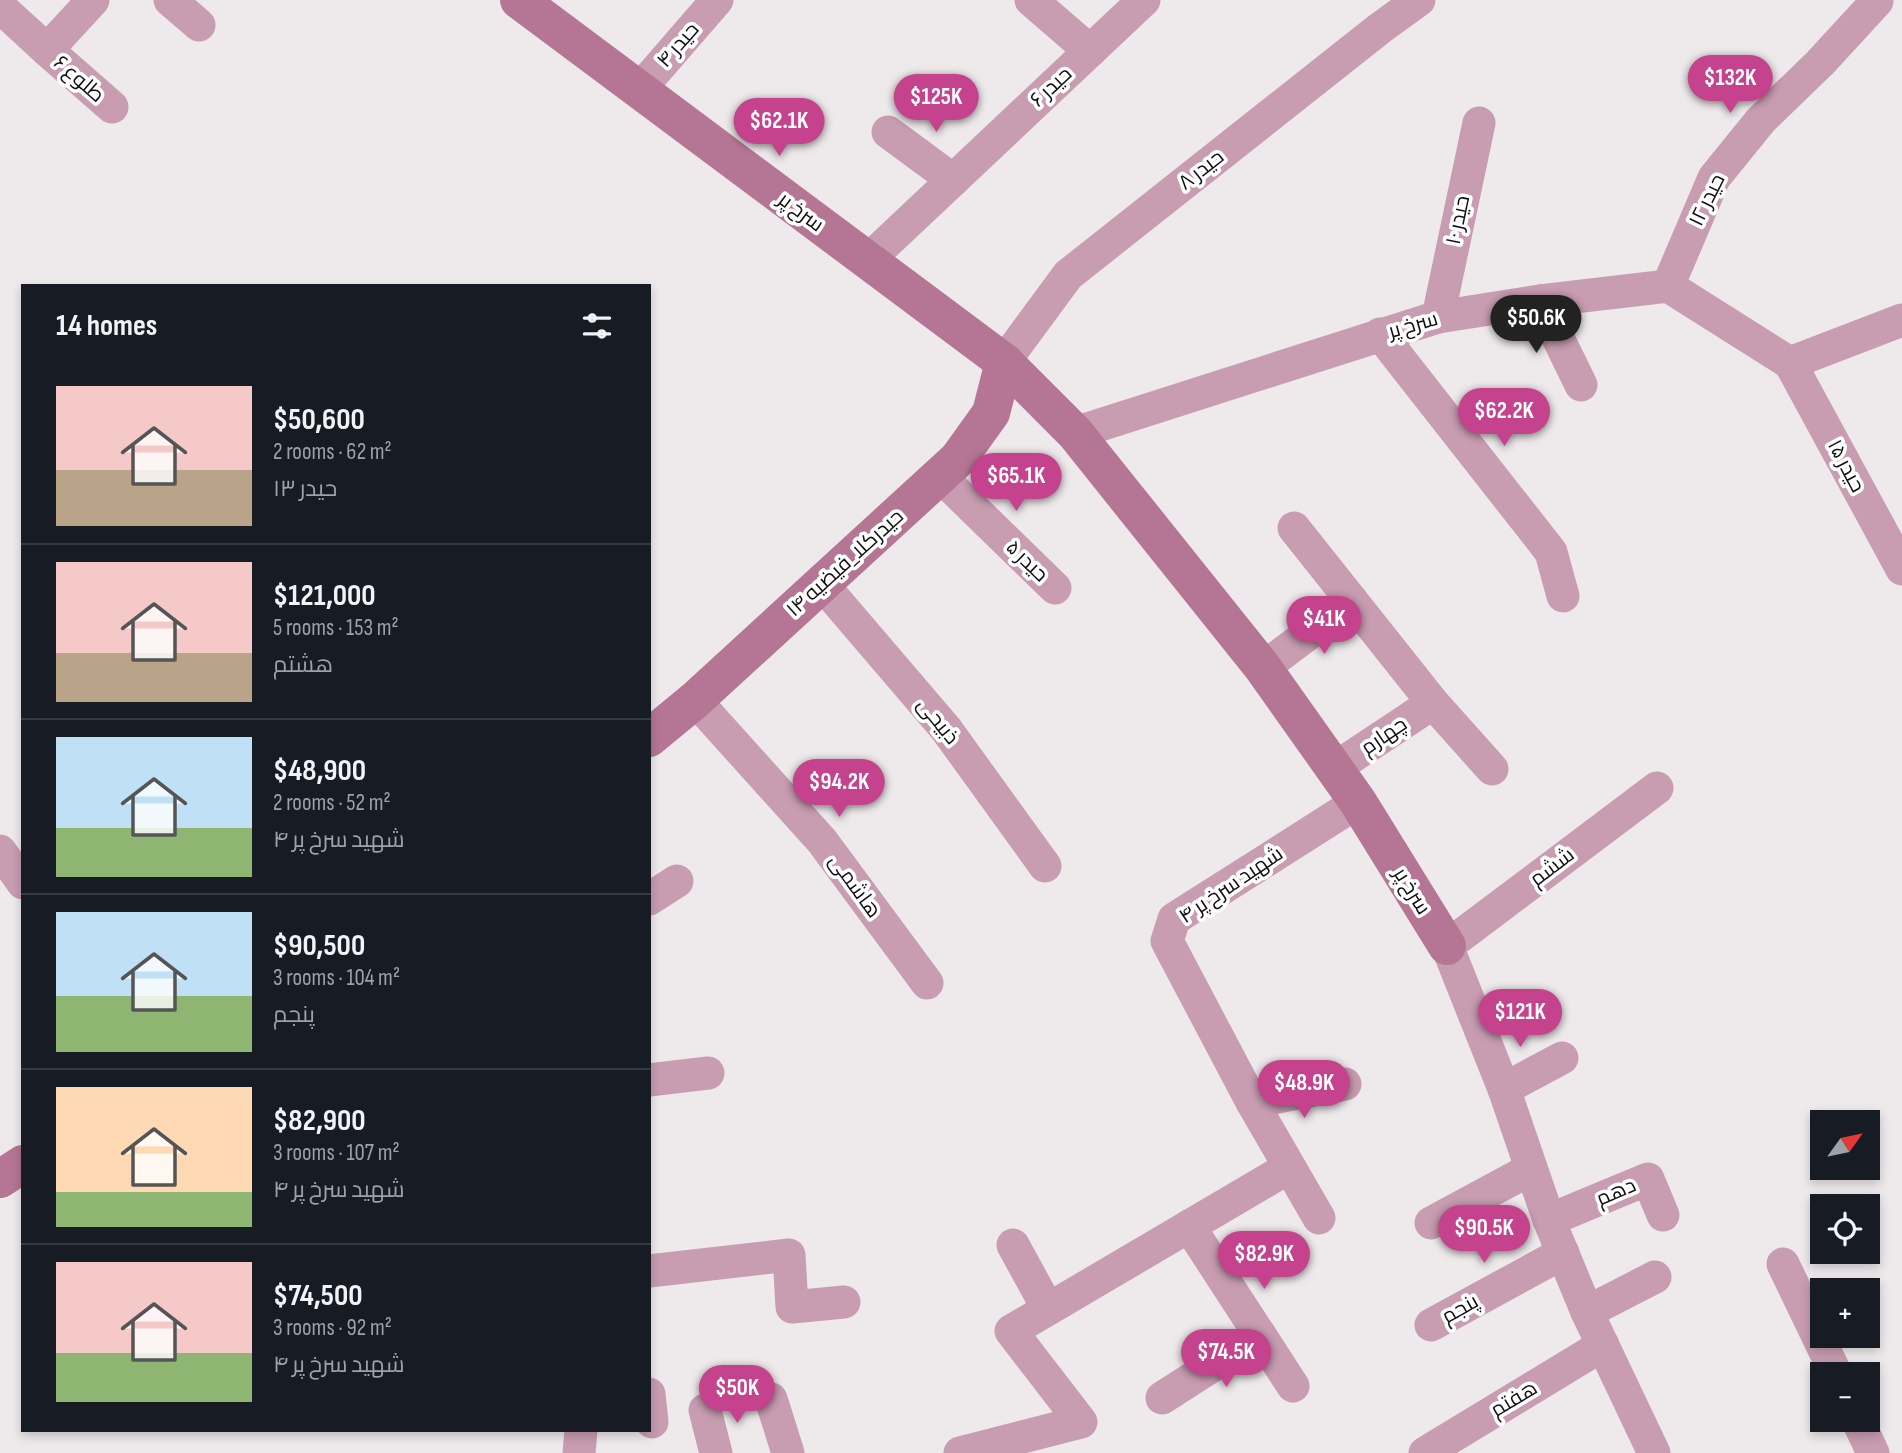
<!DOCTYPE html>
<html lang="en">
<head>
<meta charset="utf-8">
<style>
  body { margin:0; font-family:"Sofia Sans Condensed",Cairo,sans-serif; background:#242831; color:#f1f3f6; height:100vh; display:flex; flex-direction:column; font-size:26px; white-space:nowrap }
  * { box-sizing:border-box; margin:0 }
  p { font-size:23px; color:#9ea1a6 }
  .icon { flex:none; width:38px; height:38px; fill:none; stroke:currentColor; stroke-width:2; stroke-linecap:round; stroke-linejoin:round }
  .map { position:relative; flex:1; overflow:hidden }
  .panel { position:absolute; left:21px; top:284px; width:630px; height:1148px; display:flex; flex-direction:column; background:#171b24; border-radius:0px; box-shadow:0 4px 10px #0003 }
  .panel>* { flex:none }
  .needle { width:46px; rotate:57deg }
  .buttons { position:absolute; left:1810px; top:1110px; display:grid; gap:14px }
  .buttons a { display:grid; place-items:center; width:70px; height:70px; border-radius:0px; background:#171b24; box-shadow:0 4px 10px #0003; font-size:35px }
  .price { position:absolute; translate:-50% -60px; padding:0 16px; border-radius:24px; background:#c4438c; color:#fff; font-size:23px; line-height:46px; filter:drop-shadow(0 2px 4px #0008) }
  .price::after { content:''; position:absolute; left:50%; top:42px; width:21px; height:16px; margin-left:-10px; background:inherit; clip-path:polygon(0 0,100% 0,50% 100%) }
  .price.on { background:#222; color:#fff }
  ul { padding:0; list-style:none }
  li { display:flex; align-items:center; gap:21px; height:175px; padding:0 35px }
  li+li { border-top:2px solid #363941 }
  li span { display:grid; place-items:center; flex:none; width:196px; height:140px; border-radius:0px; color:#555 }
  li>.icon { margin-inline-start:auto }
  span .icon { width:84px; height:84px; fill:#fffc; stroke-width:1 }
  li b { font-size:30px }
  h2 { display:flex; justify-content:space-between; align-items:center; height:84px; padding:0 35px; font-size:30px }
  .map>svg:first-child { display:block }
</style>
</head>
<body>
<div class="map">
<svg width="1902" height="1453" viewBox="0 0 1902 1453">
  <rect width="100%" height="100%" fill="#eee9eb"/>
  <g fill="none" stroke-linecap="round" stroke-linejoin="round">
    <g stroke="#c89cb1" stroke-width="33">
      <polyline points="170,0 199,25"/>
      <polyline points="1031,0 1090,51"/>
      <polyline points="0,7 47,50 93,0"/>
      <polyline points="47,50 112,107"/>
      <polyline points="639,90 717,0"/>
      <polyline points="888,132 953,180"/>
      <polyline points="867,261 1144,0"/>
      <polyline points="1668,286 1714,178 1761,120 1820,63 1877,1"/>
      <polyline points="1540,301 1581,385"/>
      <polyline points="1438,317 1479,123"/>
      <polyline points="1380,334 1551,552 1563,596"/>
      <polyline points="1004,362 1068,275 1379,29 1419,0"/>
      <polyline points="1790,363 1902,569"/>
      <polyline points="1075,433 1438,317 1540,301 1668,286 1790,363 1902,320"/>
      <polyline points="940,476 1055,588"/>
      <polyline points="1294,528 1433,703 1492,769"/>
      <polyline points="822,584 946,729 1045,866"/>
      <polyline points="1263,668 1352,601"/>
      <polyline points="695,700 822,841 927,983"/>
      <polyline points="1335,768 1433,703"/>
      <polyline points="0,851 23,883"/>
      <polyline points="649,899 677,881"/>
      <polyline points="649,1080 708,1073"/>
      <polyline points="1504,1089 1562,1058"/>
      <polyline points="1252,1102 1345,1084"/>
      <polyline points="1319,1218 1252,1102 1167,941 1174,919 1358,802"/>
      <polyline points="1549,1220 1648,1179 1663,1215"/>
      <polyline points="1431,1223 1531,1169"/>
      <polyline points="1189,1226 1293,1386"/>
      <polyline points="1013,1245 1048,1309"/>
      <polyline points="1783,1264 1836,1374"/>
      <polyline points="649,1271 789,1255 792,1307 844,1302"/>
      <polyline points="1587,1312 1655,1277"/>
      <polyline points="1431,1325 1563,1253"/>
      <polyline points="649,1394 652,1422"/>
      <polyline points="1162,1398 1260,1335"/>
      <polyline points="771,1399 788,1453"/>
      <polyline points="705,1410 716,1453"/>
      <polyline points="1857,1419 1873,1453"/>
      <polyline points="579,1453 581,1430"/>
      <polyline points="960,1453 1081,1422 1011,1331 1288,1168"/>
      <polyline points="1425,1453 1603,1345"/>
      <polyline points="1654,1453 1587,1312 1549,1220 1504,1089 1447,946 1657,788"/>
    </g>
    <g stroke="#b47694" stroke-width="38">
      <polyline points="519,0 1004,362 1075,433 1263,668 1358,802 1447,946"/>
      <polyline points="649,738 695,700 958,459 991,413 1004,362"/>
      <polyline points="0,1179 23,1164"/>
    </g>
  </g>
  <g text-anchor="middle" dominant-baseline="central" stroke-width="7" stroke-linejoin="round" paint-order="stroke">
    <g font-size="21" fill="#111011" stroke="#fff">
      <text transform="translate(678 45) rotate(-49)">حیدر ۴</text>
      <text transform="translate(79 79) rotate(41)">طلوع ۶</text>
      <text transform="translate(1051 87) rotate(-43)">حیدر ۶</text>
      <text transform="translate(1201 170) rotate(-38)">حیدر ۸</text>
      <text transform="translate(1707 200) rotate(-64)">حیدر ۱۲</text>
      <text transform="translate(801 212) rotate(37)">سرخ پر</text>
      <text transform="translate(1458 220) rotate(-78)">حیدر ۱۰</text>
      <text transform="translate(1413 325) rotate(-16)">سرخ پر</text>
      <text transform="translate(1846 466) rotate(62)">حیدر ۱۵</text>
      <text transform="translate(1027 561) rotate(44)">حیدر ۵</text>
      <text transform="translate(845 563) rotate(-42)">حیدرکلا_فیضیه ۱۴</text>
      <text transform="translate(938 721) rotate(51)">ذبیحی</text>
      <text transform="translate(1384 736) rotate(-34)">چهارم</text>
      <text transform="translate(1552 867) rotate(-37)">ششم</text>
      <text transform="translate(1231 885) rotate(-34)">شهید سرخ پر ۴</text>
      <text transform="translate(855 886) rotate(54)">هاشمی</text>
      <text transform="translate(1412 891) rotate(58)">سرخ پر</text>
      <text transform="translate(1616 1192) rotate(-23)">دهم</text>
      <text transform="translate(1460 1309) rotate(-29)">پنجم</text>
      <text transform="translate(1514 1399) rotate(-31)">هفتم</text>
    </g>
  </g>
</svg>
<div class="buttons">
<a><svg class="needle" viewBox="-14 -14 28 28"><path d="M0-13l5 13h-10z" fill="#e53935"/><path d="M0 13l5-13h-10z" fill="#9ea1a6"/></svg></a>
<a><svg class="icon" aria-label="locate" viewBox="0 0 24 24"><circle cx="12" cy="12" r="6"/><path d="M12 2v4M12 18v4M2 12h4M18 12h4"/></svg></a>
<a>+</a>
<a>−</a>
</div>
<b class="price" style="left:1730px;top:115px">$132K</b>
<b class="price" style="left:936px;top:134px">$125K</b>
<b class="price" style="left:779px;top:158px">$62.1K</b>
<b class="price on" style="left:1536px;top:355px">$50.6K</b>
<b class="price" style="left:1504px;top:448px">$62.2K</b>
<b class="price" style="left:1016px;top:513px">$65.1K</b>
<b class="price" style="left:1324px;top:656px">$41K</b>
<b class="price" style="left:839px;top:819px">$94.2K</b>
<b class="price" style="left:1520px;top:1049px">$121K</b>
<b class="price" style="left:1304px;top:1120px">$48.9K</b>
<b class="price" style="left:1484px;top:1265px">$90.5K</b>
<b class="price" style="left:1264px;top:1291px">$82.9K</b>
<b class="price" style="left:1226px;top:1389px">$74.5K</b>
<b class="price" style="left:737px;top:1425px">$50K</b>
<section class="panel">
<h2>14 homes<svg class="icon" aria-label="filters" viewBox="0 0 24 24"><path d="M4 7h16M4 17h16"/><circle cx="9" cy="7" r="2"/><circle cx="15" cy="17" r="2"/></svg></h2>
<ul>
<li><span style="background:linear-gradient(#f6c9c9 60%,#b9a48a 0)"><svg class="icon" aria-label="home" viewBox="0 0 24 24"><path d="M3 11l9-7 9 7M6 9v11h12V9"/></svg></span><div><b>$50,600</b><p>2 rooms · 62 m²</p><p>حیدر ۱۳</p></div></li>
<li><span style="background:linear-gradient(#f6c9c9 65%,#b9a48a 0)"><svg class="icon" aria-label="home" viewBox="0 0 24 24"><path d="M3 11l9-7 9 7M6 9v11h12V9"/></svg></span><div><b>$121,000</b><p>5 rooms · 153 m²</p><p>هشتم</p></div></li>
<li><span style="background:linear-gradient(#bfe0f5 65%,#8fb573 0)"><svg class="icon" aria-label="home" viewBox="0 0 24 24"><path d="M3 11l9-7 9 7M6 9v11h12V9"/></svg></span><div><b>$48,900</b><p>2 rooms · 52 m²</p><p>شهید سرخ پر ۴</p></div></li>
<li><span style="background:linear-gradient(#bfe0f5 60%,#8fb573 0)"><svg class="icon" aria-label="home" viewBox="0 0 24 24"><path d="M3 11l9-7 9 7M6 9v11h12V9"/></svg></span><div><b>$90,500</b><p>3 rooms · 104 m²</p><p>پنجم</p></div></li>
<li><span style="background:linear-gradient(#ffd9b3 75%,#8fb573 0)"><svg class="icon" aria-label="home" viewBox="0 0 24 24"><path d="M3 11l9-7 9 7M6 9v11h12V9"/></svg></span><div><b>$82,900</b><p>3 rooms · 107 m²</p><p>شهید سرخ پر ۴</p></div></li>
<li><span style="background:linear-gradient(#f6c9c9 65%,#8fb573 0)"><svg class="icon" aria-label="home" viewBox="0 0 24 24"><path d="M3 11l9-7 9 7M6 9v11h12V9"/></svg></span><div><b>$74,500</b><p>3 rooms · 92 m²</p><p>شهید سرخ پر ۴</p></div></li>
</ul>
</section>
</div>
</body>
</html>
